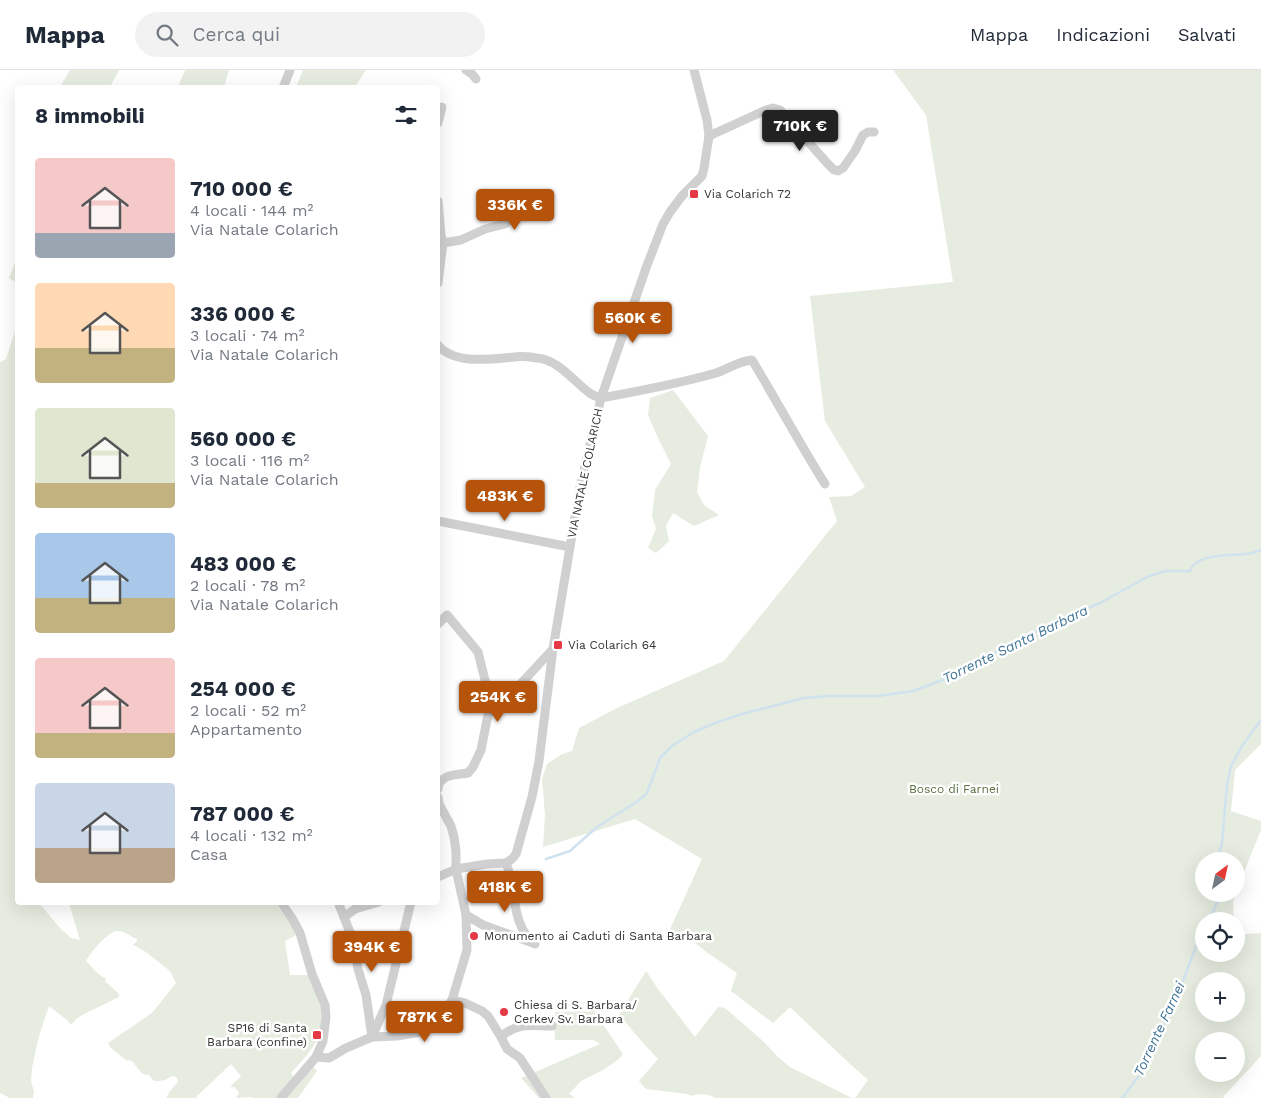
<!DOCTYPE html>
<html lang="it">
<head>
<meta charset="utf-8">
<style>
  body { margin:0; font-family:"Work Sans",sans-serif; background:#f2f2f3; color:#1f2937; height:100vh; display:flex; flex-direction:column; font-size:19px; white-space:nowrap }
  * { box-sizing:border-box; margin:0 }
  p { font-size:16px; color:#747a83 }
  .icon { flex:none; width:28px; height:28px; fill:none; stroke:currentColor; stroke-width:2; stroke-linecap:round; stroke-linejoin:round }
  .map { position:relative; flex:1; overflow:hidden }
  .details { position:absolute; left:15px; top:15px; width:425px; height:820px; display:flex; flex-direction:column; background:#fff; border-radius:5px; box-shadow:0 5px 20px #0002 }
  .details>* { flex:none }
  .needle { width:32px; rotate:33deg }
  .buttons { position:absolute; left:1195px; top:782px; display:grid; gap:10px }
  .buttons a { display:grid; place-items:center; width:50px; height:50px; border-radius:50%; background:#fff; box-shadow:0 5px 20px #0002; font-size:25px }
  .price { position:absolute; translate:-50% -42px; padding:0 11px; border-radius:5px; background:#b45309; color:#fff; font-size:16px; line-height:32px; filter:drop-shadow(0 1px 2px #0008) }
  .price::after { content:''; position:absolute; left:50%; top:30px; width:15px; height:11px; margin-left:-8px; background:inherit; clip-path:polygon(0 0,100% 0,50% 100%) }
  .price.current { background:#222; color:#fff }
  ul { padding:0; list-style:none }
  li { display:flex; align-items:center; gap:15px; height:125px; padding:0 20px }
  li span { display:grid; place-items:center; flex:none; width:140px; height:100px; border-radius:5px; color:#555 }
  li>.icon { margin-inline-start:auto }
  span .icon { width:60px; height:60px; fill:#fffc; stroke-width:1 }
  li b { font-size:21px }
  h2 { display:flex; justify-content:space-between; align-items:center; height:60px; padding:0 20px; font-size:21px }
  header { display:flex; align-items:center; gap:30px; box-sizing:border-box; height:70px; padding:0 25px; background:#fff; border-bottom:1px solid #e0e1e3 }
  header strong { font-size:24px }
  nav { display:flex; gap:28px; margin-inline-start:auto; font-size:18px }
  .search { width:350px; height:45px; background:#f2f2f3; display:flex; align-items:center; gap:12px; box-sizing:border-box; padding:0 18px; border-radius:28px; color:#747a83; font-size:19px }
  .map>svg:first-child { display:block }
</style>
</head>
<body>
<header>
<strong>Mappa</strong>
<div class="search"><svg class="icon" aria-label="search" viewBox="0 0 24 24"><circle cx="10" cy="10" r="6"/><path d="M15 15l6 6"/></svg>Cerca qui</div>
<nav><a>Mappa</a><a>Indicazioni</a><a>Salvati</a></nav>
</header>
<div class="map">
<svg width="1261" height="1028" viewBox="0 0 1261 1028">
  <rect width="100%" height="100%" fill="#fff"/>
  <g fill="#e6ecdf" fill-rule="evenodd">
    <polygon points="70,0 119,0 110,17 60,17"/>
    <polygon points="185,0 229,0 224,17 178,17"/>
    <polygon points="303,0 366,0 355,17 296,17"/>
    <path d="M 893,0 L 1261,0 L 1261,674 L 1235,700 L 1231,741 L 1261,751 L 1261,760 L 1236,822 L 1236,791 L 1204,791 L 1204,824 L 1236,824 L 1233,832 L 1234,851 L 1204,851 L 1204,884 L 1236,884 L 1236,856 L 1244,864 L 1261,863 L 1261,986 L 1223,1027 L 1224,1028 L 855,1028 L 868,1010 L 850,994 L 790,937 L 773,953 L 731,921 L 737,903 L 705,881 L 681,862 L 667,866 L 702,789 L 635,749 L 543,777 L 545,745 L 542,709 L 547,694 L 562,684 L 572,681 L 579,658 L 617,638 L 724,591 L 837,451 L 829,427 L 851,426 L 865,417 L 825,351 L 810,226 L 953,212 L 926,45 ZM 1204,911 L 1236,911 L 1236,944 L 1204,944 ZM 1204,971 L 1236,971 L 1236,1004 L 1204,1004 Z"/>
    <polygon points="17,188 18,213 17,213 9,208"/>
    <path d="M 17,255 L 18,832 L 39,833 L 60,858 L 71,868 L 80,870 L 69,833 L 275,833 L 290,852 L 296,865 L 285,871 L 290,905 L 310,905 L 323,940 L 320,966 L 308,984 L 291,1003 L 294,1008 L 276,1028 L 252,1028 L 251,1027 L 236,1028 L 239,1023 L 237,1020 L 234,1017 L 230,1017 L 241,1006 L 231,994 L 196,1027 L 197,1028 L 166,1028 L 170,1021 L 178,1012 L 177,1008 C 172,1004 170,1008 165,1010 C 161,1011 158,1011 154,1011 L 149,1005 L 143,1004 L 140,1001 L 132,991 L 126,990 L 110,977 L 108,973 L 152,943 L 176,913 L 170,901 L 146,882 L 133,875 L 137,871 L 137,869 C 131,867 125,861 118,861 C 109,860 90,883 86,891 C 93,897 97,906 106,908 L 105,911 L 119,924 L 119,927 L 82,945 L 76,949 L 72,954 L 70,954 L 67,950 L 49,936 L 39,966 L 32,998 L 31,1011 L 34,1022 L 33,1028 L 10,1028 L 0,1023 L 0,292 L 6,289 Z"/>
    <polygon points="673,320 708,366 700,397 697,422 704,435 719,445 694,456 673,443 666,456 669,471 656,483 648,478 656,459 652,446 655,420 671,394 659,370 648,345 650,328"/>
    <path d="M 646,901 L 658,919 L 695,967 L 718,937 L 725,938 L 764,972 L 778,987 L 790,997 L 852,1028 L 715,1028 C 708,1023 698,1024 690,1026 L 688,1024 L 646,1019 L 639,1011 L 658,989 L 645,975 L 619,945 Z"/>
    <polygon points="595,941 595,953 602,953 623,984 620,988 605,999 581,1011 569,1024 575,1028 539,1028 521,1008 600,974 594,970 555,970 554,950 555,950 555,942"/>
    <polygon points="313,997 317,1001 298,1028 287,1028"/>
  </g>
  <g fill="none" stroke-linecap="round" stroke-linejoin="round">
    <g stroke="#cfe2ee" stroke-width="2.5">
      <path d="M 546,789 L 570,781 L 597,757 L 638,731 L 647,723 L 660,688 L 672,676 L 694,662 L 715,653 L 742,644 L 804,628 L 829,626 L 878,626 L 913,621 L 953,606 L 981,593 L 989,586 L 1047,556 L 1100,533 L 1149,506 L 1165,501 L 1190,501 C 1196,483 1230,486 1245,484 C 1251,484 1256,482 1261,480"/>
      <polyline points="1217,791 1222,773 1227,715 1231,696 1242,676 1261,650"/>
      <polyline points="1209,851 1218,830 1219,824"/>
      <polyline points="1122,1028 1143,1001 1175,932 1195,879 1204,861"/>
    </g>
    <g stroke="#d0d0d0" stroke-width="9">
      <polyline points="466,0 472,4 476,9"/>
      <polyline points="283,18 290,0"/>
      <polyline points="438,53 442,37"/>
      <polyline points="709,66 766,40 773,38 780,40 827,93 834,100 838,101 843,98 855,81 863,65 868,62 874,62"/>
      <polyline points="438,131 441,165 443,173 438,213"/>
      <polyline points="443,173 461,170 485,159 505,154 510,149 513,142 512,135 482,127"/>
      <path d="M 438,275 C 454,295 491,289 514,287 C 521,286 530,287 537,288 C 558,289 575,313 591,324 C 594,326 598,327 601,328 C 639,321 678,314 716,303 C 728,299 739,291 752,290 C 777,331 799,373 825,414"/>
      <polyline points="438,451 570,477"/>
      <polyline points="438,554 447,545 478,582 492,638"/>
      <path d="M 438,719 C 439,704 456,705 468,703 L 473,697 L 481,680 L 488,645 L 492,638 L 515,620 L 553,579"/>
      <path d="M 506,793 C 517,819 510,855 535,874"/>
      <polyline points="438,807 456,799 487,794 506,793 512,789 516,784 532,727 539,691 553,579 580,417 601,328 646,198 663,154 670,142 682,126 702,106 704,98 709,66 707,50 694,0"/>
      <polyline points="281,832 293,850 300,863 312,904 325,935 326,947 323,971 316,987 281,1028"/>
      <polyline points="338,832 353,870 358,899 366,925 372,967"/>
      <polyline points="466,845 483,855 533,873"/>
      <polyline points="344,847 355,839 379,832"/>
      <polyline points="452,930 465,933 482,941 488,946 501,967 507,979 520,988 546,1028"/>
      <polyline points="372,967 386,935 411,832"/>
      <path d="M 501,967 C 517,952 531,956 552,956"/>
      <polyline points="316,987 329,988 346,978 372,967 397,966 421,962 431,956 440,949 452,930 467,880 466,845 456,799 456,781 454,767 451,756 439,734 438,727"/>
    </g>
  </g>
  <g fill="#e63946" stroke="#fff" stroke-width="2">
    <rect x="689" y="119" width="10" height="10" rx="2.5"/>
    <rect x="553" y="570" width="10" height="10" rx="2.5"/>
    <circle cx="474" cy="866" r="5"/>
    <circle cx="504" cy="942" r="5"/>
    <rect x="312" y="960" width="10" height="10" rx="2.5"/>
  </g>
  <g text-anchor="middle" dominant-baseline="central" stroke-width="5" stroke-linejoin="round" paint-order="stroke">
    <g font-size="12" fill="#333" stroke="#fff" text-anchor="start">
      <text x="704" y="124">Via Colarich 72</text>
      <text x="568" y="575">Via Colarich 64</text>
      <text x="484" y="866">Monumento ai Caduti di Santa Barbara</text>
      <text x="514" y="935">Chiesa di S. Barbara/<tspan x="514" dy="14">Cerkev Sv. Barbara</tspan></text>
      <text x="307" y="958" text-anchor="end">SP16 di Santa<tspan x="307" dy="14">Barbara (confine)</tspan></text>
    </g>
    <g font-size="12" fill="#333" stroke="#fff">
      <text transform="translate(585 403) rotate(-78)">VIA NATALE COLARICH</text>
    </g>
    <g font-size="12" fill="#56703f" stroke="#fff">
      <text x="954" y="719">Bosco di Farnei</text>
    </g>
    <g font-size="14" font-style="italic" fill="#3f7597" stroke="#fff">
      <text transform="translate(1015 574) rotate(-26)">Torrente Santa Barbara</text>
      <text transform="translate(1159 959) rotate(-65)">Torrente Farnei</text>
    </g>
  </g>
</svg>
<div class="buttons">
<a><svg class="needle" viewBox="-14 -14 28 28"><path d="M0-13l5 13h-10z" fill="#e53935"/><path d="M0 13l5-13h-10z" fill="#747a83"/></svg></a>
<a><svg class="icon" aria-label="locate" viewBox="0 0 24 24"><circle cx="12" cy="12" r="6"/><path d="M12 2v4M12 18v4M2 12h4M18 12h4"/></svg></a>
<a>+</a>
<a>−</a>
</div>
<b class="price current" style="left:800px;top:82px">710K €</b>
<b class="price" style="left:515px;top:161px">336K €</b>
<b class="price" style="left:633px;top:274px">560K €</b>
<b class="price" style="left:505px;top:452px">483K €</b>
<b class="price" style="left:498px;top:653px">254K €</b>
<b class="price" style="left:505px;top:843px">418K €</b>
<b class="price" style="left:372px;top:903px">394K €</b>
<b class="price" style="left:425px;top:973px">787K €</b>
<section class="details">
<h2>8 immobili<svg class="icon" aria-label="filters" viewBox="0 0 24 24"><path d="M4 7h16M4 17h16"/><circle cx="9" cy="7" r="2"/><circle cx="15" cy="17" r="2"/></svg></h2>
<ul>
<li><span style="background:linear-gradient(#f6c9c9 75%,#9aa5b1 0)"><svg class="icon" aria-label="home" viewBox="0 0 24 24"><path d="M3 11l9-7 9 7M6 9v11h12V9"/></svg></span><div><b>710 000 €</b><p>4 locali · 144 m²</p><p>Via Natale Colarich</p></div></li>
<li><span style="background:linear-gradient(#ffd9b3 65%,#c2b280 0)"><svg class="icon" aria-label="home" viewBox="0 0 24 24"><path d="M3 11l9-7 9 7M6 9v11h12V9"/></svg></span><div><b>336 000 €</b><p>3 locali · 74 m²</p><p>Via Natale Colarich</p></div></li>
<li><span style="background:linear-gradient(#dfe7d0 75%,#c2b280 0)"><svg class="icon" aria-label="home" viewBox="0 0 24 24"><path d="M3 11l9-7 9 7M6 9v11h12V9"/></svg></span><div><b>560 000 €</b><p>3 locali · 116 m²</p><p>Via Natale Colarich</p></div></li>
<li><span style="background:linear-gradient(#a9c7e8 65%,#c2b280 0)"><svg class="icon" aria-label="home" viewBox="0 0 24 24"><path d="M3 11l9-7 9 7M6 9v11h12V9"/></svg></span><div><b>483 000 €</b><p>2 locali · 78 m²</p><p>Via Natale Colarich</p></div></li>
<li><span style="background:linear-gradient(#f6c9c9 75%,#c2b280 0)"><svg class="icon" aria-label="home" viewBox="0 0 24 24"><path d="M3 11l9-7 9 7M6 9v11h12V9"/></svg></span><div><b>254 000 €</b><p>2 locali · 52 m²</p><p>Appartamento</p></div></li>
<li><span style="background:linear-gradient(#c9d6e8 65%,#b9a48a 0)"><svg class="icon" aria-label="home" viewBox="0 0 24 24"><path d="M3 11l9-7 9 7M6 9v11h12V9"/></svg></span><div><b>787 000 €</b><p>4 locali · 132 m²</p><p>Casa</p></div></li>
</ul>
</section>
</div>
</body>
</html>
